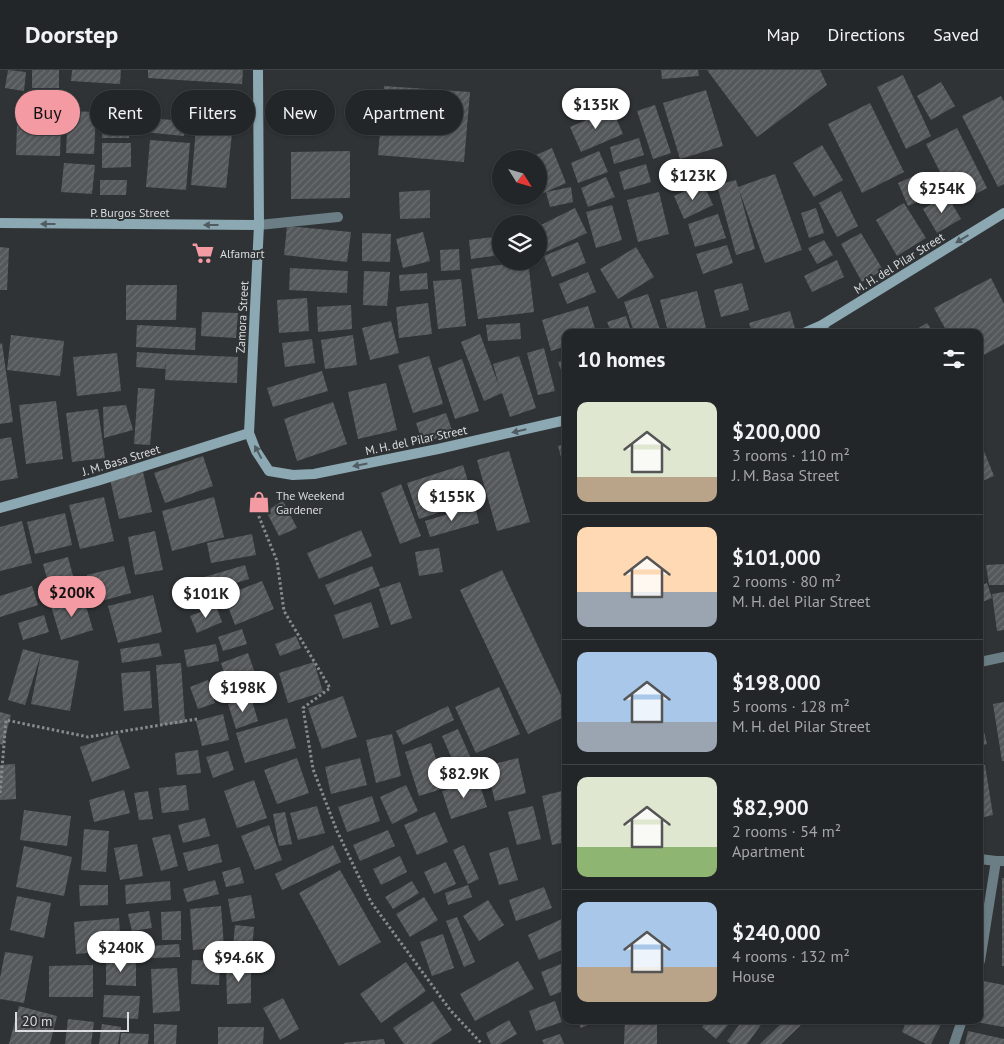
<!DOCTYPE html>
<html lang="en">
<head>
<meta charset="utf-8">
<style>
  body { margin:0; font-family:"PT Sans",sans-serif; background:#2f3234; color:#f1f3f6; height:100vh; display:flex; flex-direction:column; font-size:19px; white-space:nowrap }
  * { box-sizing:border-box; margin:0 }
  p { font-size:16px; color:#a3a5a8 }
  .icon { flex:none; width:28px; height:28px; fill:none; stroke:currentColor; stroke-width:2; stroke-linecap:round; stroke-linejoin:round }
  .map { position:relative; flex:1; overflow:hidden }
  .details { position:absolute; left:562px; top:259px; width:421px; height:695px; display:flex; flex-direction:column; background:#232628; border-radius:10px; box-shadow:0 1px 4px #0004,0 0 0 1px #404345 }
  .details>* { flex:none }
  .hud { position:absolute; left:15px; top:20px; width:472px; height:45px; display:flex; gap:10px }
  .needle { width:32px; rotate:127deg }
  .buttons { position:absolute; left:492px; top:80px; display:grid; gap:10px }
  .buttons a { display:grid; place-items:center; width:55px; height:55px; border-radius:50%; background:#232628; box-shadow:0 1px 4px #0004,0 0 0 1px #404345; font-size:25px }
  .scale { position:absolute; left:15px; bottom:12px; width:114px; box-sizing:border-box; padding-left:5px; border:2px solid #dadcdd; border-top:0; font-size:14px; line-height:18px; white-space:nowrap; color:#dadcdd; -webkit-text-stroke:4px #2f3335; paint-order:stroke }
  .price { position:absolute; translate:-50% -42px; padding:0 11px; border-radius:18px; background:#fff; color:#222; font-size:16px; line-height:32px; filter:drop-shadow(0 1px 2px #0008) }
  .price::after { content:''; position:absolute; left:50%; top:30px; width:15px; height:11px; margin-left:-8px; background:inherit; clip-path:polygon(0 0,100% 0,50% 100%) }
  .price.on { background:#f49aa2; color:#111 }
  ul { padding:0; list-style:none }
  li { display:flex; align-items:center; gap:15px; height:125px; padding:0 15px }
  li+li { border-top:1px solid #404345 }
  li span { display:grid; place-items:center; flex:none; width:140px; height:100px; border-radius:10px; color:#555 }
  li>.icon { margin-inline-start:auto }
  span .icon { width:60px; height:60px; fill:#fffc; stroke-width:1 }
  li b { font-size:21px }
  h2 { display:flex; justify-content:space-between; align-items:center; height:60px; padding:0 15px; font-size:21px }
  .chip { padding:0 18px; border-radius:22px; background:#232628; box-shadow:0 1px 4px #0004,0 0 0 1px #404345; font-size:18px; line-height:45px }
  .chip.on { background:#f49aa2; color:#111 }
  header { display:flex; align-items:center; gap:30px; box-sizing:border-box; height:70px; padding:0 25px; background:#232628; border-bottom:1px solid #404345 }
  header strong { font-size:24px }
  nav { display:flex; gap:28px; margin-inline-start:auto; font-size:18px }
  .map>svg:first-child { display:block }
</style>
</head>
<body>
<header>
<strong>Doorstep</strong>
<nav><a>Map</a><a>Directions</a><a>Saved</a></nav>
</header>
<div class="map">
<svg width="1004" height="974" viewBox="0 0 1004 974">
  <defs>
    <pattern id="building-hatch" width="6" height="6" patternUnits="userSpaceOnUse" patternTransform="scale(1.25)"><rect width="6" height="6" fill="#54585a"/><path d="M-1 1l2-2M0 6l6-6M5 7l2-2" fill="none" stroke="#6c6f71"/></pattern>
  </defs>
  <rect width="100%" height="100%" fill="#2f3335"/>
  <g fill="url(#building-hatch)">
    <polygon points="8,0 26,2 24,21 5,18"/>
    <rect x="32" y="0" width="27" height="18"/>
    <polygon points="72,0 121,0 120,14 71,11"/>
    <polygon points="148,0 243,0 242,14 148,8"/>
    <polygon points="661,0 698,0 699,6 662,9"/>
    <polygon points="707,0 820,0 827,15 757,67"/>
    <polygon points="903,5 931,66 906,79 877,17"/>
    <polygon points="941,12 955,36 931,50 917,26"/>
    <polygon points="384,16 470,22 464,92 378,85"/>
    <polygon points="706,20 723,76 680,89 663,33"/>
    <polygon points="23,23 64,26 62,48 22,45"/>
    <polygon points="1001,26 1004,32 1004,114 998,117 962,46"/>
    <polygon points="870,33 904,102 862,123 828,54"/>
    <polygon points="655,35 671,83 653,89 637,41"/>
    <polygon points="612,39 623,64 581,82 570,57"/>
    <polygon points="68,41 96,42 94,84 66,83"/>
    <polygon points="146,48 186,51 184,66 144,62"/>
    <polygon points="129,50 129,68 102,68 102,51"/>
    <polygon points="17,53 61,54 60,86 16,85"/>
    <polygon points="957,58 987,118 956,134 926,74"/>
    <polygon points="196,59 232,63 226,118 191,115"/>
    <polygon points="639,68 644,85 614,94 610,77"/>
    <polygon points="150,70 190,73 186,120 146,117"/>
    <polygon points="102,73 131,73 131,97 102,98"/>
    <polygon points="822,75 843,110 814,127 793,93"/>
    <polygon points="552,78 566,113 539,125 539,89 527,89"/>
    <polygon points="350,81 350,128 291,129 291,82"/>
    <polygon points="599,81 608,102 578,113 571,93"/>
    <polygon points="64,93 95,95 92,124 61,122"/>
    <polygon points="646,94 651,112 624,120 619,102"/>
    <polygon points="923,102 933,125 908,136 898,113"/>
    <polygon points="775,104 802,180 765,193 739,120 755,179 736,185 717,115 736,110 738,117"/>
    <polygon points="606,107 615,127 588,137 581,118"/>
    <polygon points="100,110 127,110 126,125 100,125"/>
    <polygon points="703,113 713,135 684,149 674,126"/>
    <polygon points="571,117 573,132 550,137 546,122"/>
    <polygon points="430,120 430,148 400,149 399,122"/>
    <polygon points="841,121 858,156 837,167 819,133"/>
    <polygon points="659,122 669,164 638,172 627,130"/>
    <polygon points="947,125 961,149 937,163 923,139"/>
    <polygon points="904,133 926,168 897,186 876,150"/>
    <polygon points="612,135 622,170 596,178 586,142"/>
    <polygon points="575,138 587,163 546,182 539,166 539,156"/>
    <polygon points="816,138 824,163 809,168 801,143"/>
    <polygon points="718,144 726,168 695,177 688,154"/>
    <polygon points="287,156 351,162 347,192 284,185"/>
    <polygon points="423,162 430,191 403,198 396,169"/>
    <polygon points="362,163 391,164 390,192 362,191"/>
    <polygon points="861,163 883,200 862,212 841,174"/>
    <polygon points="501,166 501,185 471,189 469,170"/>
    <polygon points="824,170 833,185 817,194 808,178"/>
    <polygon points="578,172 586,193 552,207 544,186"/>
    <polygon points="727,175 733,193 703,204 696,184"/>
    <polygon points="0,177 9,178 7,220 0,220"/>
    <polygon points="636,177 654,207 618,229 600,199"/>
    <polygon points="459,179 460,200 441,201 440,180"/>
    <polygon points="837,190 844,207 812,222 804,206"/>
    <polygon points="528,191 534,242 478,249 471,199"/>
    <polygon points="290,198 348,201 347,223 289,220"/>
    <polygon points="364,201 390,202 387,236 363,235"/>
    <polygon points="588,202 596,222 567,234 559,214"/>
    <polygon points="427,203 428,219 400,221 399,205"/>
    <polygon points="991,208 1004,234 1004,274 980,287 980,262 947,262 934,238"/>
    <polygon points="461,209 466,256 438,259 433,211"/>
    <polygon points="742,213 749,240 721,247 714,220"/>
    <polygon points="126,215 177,215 176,250 126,250"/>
    <polygon points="697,221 707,262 668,262 660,230"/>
    <polygon points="648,224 660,260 653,262 634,262 624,232"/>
    <polygon points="307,228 309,261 279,263 277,230"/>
    <polygon points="428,233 432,264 399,268 396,237"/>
    <polygon points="351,235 352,259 318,262 317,237"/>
    <polygon points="588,236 596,262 566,262 566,276 551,281 542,250"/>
    <polygon points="790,241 796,262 752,262 749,253"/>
    <polygon points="202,242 238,243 236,268 201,266"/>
    <polygon points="626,246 631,262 611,262 607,252"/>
    <polygon points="391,251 399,283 370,290 362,258"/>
    <polygon points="520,253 521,269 488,271 486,255"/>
    <polygon points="927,253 933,262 912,262"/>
    <polygon points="137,255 196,258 195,280 136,277"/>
    <polygon points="480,264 499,316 493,294 519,286 536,338 510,347 502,323 484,331 461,272"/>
    <polygon points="11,265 64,271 60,306 7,300"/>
    <polygon points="353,265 357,295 325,299 321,270"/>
    <polygon points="312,269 315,293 285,297 282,273"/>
    <polygon points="2,273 13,352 0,354 0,274"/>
    <polygon points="544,278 555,321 538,325 527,283"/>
    <polygon points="137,282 167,284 238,287 237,313 165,310 166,292 165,299 136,297"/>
    <polygon points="117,283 121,321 77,326 73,287"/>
    <polygon points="429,286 443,334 413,343 398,295"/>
    <polygon points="462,289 479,341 455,349 438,298"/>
    <polygon points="566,289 566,314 558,292"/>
    <polygon points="322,301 328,321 273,337 267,318"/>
    <polygon points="386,313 397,360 358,369 348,322"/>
    <polygon points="138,318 155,319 150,375 134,374"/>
    <polygon points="56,331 63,389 26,394 19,335"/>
    <polygon points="333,332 347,374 297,391 284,349"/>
    <polygon points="126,335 133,360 104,368 103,337"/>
    <polygon points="98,339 105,388 72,392 66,343"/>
    <polygon points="446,343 453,363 423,373 416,353"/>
    <polygon points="11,367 18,408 0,411 0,369"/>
    <polygon points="566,373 566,406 558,376"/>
    <polygon points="509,381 530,452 497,461 477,390"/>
    <polygon points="984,381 994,406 980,412 980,383"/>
    <polygon points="203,386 213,416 165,433 154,403"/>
    <polygon points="463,395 474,431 419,449 407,413"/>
    <polygon points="143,402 152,442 119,449 110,409"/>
    <polygon points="401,414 421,466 400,474 381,423"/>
    <polygon points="104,427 114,471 80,479 69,435"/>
    <polygon points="214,427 224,467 172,481 162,441"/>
    <polygon points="283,431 297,458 279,466 266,441"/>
    <polygon points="475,436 479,453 430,467 425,451"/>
    <polygon points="65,443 72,475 35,484 27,452"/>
    <polygon points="22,451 32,493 0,501 0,457"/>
    <polygon points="361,460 372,486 319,509 307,483"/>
    <polygon points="155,461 163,500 135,505 128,467"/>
    <polygon points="252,464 256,485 211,493 207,473"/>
    <polygon points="439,478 443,502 419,506 415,482"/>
    <polygon points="68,487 73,506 48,512 43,494"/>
    <polygon points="1004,494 1004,515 989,515 986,495"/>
    <polygon points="245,495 249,509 195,525 191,511"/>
    <polygon points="124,496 131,523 94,533 87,505"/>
    <polygon points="372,496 380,516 334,535 325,515"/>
    <polygon points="502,500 566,636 566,646 528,664 460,520"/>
    <polygon points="262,511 274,539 235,555 224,526"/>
    <polygon points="400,512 412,548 391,555 379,519"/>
    <polygon points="987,513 992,528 980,533 980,516"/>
    <polygon points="32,516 38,535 0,547 0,526"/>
    <polygon points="1004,522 1004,560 997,561 992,524"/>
    <polygon points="153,525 162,562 118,573 108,536"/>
    <polygon points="83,526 93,560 61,570 51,536"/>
    <polygon points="371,532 379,557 343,569 334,545"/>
    <polygon points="216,536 222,552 197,563 190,546"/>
    <polygon points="44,545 49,562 23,570 18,553"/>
    <polygon points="242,559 247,574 223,581 218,567"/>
    <polygon points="296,566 301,578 280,586 275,574"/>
    <polygon points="159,573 162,586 122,593 120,579"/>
    <polygon points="216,574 219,591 187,597 184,580"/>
    <polygon points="23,579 41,584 79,591 70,641 31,634 41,584 25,635 8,630"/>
    <polygon points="248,583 258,612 230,622 221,593"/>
    <polygon points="314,592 323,622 288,633 279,603"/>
    <polygon points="181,593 185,653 160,655 156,595"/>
    <polygon points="150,601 152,638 124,641 121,603"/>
    <polygon points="208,610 215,633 198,639 190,617"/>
    <polygon points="499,617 520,664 476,683 455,637"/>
    <polygon points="343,626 357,667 322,679 308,638"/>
    <polygon points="251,627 258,651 236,659 228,634"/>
    <polygon points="1004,632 1004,691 1002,691 993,634"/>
    <polygon points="448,636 454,650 403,675 396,661"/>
    <polygon points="0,642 11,645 3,675 0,674"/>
    <polygon points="223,644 229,670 202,676 196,651"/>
    <polygon points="980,645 987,674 980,676"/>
    <polygon points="287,648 296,678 245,693 236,663"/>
    <polygon points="458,659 472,691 456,698 442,666"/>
    <polygon points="118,664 130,698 92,712 80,677"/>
    <polygon points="392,664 401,706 376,713 366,670"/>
    <polygon points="431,673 445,718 419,726 405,682"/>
    <polygon points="198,680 201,703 177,705 175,683"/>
    <polygon points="228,681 234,700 213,708 206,687"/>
    <polygon points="297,688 309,723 277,734 264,700"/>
    <polygon points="360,688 367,715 331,724 325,697"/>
    <polygon points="518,688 526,723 495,731 486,696"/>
    <polygon points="15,694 16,729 0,730 0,695"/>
    <polygon points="985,695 993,745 980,748 980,696"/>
    <polygon points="478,709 487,737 451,749 442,721"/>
    <polygon points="254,710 267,748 237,758 224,721"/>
    <polygon points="186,715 189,740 162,743 159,718"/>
    <polygon points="406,715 418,741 392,754 380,727"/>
    <polygon points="124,720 130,743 94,752 89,730"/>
    <polygon points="566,720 566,772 552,775 542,726"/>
    <polygon points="148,721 153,749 139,750 134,723"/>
    <polygon points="372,726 380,751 347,762 338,737"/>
    <polygon points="317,736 325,763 298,770 290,743"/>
    <polygon points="533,736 541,769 517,775 508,742"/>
    <polygon points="24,740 71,746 67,776 20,770"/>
    <polygon points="285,742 292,774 279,776 273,744"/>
    <polygon points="435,742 448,772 417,785 404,755"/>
    <polygon points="205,748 210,766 183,773 178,755"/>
    <polygon points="269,755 282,790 255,800 241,766"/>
    <polygon points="84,759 109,761 106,802 81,800"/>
    <polygon points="388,760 395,776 360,791 353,775"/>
    <polygon points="170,764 178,796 161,801 152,768"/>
    <polygon points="137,774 143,806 120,810 114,778"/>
    <polygon points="218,774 222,792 188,801 183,783"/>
    <polygon points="333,775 341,792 282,820 275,804"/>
    <polygon points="464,775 479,809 468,814 453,780"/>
    <polygon points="24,776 72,787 64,826 16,817"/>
    <polygon points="508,777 518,810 499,815 489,783"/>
    <polygon points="400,786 407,802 381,815 373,799"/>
    <polygon points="446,792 456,814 434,824 424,802"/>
    <polygon points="240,797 244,813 226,817 222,802"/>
    <polygon points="340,800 381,872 339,896 299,823"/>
    <rect x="1002" y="808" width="2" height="88"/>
    <polygon points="215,810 219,824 187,832 183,819"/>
    <polygon points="170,811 171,830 126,834 125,815"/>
    <polygon points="412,811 419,823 393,839 385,827"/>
    <polygon points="79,815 108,815 108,835 80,836"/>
    <polygon points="468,815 472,827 448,835 445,823"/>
    <polygon points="544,817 552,838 516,851 509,830"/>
    <polygon points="251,825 255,848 232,852 228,829"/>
    <polygon points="17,826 51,833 44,868 10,860"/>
    <polygon points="424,827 438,850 410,867 396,844"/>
    <polygon points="488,830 504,855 479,871 463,846"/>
    <polygon points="221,836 224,877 193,880 190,839"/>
    <polygon points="149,841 152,858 132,861 128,844"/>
    <polygon points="181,841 181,870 162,870 161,842"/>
    <polygon points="457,847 475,892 464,897 446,851"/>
    <polygon points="566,847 566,878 539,890 528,865"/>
    <polygon points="119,848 121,880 76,884 74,852"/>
    <polygon points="235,855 254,857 252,879 233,877"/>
    <polygon points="443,864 454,898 432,906 420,872"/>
    <polygon points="179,874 180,887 151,888 151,876"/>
    <polygon points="5,882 33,886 24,933 0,929 0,908"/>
    <polygon points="106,890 136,890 136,916 106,915"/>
    <polygon points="192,890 220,891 219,915 191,914"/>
    <polygon points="518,891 534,919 475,951 460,924"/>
    <polygon points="226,892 251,892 251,933 227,934"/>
    <polygon points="406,892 426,921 381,953 360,924"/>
    <polygon points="566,892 566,920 550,926 541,902"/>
    <polygon points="93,895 93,927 49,927 49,896"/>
    <polygon points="177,898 180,941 153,943 151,899"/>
    <polygon points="983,911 1004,915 1004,957 976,952 976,950 980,950 980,928"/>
    <polygon points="104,925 140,926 138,949 103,947"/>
    <polygon points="283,928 299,959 280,970 263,938"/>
    <polygon points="433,931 452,960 431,974 404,974 393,958"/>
    <polygon points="555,931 562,952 536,961 529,941"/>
    <polygon points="19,936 57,946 50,974 9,974"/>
    <polygon points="68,949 94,952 91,974 65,974"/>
    <polygon points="509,950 517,964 500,974 491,974 486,963"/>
    <polygon points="577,950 599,950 581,958"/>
    <polygon points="708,950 732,950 716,969 702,957"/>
    <polygon points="743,950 761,950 763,952 747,974 731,974 727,971"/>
    <polygon points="785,950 800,950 803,953 781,974 760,974"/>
    <polygon points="907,950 943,950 931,974 926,974 902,962"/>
    <polygon points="625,951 657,952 657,974 624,974"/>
    <polygon points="102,954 121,957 118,974 99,974"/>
    <polygon points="154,954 177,955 176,974 154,974"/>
    <polygon points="218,957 264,957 263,974 218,974"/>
    <polygon points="968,961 1004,969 1004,974 965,974"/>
    <polygon points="121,963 149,964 148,974 120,974"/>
    <polygon points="560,964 564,974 544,974 542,970"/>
    <polygon points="384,969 385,974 344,974 344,973"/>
  </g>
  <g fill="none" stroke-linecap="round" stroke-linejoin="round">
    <g stroke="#888b8c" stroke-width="3" stroke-dasharray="2.5 2.5" stroke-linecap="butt">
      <polyline points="257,423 253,432 277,491 284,541 330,618 303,638 313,699 337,761 371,832 451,941 482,974"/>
      <polyline points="0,723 6,650 88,667 197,649"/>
    </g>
    <polyline stroke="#6c7e85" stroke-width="10" points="259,155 338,147"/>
    <g stroke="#6c7e85" stroke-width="10">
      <polyline points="822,255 826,262"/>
      <polyline points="980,592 1004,587"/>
      <polyline points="980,789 996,791 1004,791"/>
      <polyline points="980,891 996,791"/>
      <polyline points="954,974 962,950"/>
    </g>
    <g stroke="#8ca8b3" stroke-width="10">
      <polyline points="258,0 259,155 249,363 256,381 269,401 293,405 314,404 438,379 566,350"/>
      <polyline points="0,153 259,155"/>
      <polyline points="806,262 822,255 1004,143"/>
      <polyline points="0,438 97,411 249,363"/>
    </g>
  </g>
  <defs><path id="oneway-solid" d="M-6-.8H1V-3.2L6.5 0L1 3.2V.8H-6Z" transform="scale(1.25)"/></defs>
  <g fill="#505c61">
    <use href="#oneway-solid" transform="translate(48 154) rotate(-180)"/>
    <use href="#oneway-solid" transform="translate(211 155) rotate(-180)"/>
    <use href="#oneway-solid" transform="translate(962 169) rotate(149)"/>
    <use href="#oneway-solid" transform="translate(519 361) rotate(167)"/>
    <use href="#oneway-solid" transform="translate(258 382) rotate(-118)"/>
    <use href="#oneway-solid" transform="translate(360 395) rotate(169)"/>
  </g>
  <defs>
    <g id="supermarket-bare" transform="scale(1.725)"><path d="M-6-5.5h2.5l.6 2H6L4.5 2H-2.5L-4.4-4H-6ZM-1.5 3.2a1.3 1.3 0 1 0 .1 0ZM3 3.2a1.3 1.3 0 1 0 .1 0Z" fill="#f49aa2" stroke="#2f3335" stroke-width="2.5" paint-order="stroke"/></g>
    <g id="shop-bare" transform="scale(1.725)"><path d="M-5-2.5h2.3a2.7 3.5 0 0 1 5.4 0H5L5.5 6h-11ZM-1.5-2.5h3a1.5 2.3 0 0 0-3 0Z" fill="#f49aa2" stroke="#2f3335" stroke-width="2.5" paint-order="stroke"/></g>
  </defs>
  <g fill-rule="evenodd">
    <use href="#supermarket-bare" x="203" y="183"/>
    <use href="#shop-bare" x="259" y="432"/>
  </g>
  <g text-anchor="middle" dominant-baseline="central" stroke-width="4" stroke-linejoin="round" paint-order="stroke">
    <g font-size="12" fill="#dadcdd" stroke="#2f3335">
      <text x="130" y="142">P. Burgos Street</text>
      <text transform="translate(899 193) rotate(-32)">M. H. del Pilar Street</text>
      <text transform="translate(242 247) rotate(-87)">Zamora Street</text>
      <text transform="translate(416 370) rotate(-12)">M. H. del Pilar Street</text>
      <text transform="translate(121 390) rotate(-17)">J. M. Basa Street</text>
    </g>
    <g font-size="12" fill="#dadcdd" stroke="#2f3335" text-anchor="start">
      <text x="220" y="183">Alfamart</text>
      <text x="276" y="425">The Weekend<tspan x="276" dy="14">Gardener</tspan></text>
    </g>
  </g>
</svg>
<div class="buttons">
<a><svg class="needle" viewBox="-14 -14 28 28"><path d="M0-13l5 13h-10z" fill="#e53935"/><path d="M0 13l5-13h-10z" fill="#a3a5a8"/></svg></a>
<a><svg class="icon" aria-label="layers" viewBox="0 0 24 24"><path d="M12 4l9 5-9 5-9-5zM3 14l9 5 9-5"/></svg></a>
</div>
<div class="scale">20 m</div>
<b class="price" style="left:596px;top:60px">$135K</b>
<b class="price" style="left:693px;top:131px">$123K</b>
<b class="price" style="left:942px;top:144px">$254K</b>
<b class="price" style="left:452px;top:452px">$155K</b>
<b class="price on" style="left:72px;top:548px">$200K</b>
<b class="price" style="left:206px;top:549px">$101K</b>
<b class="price" style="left:243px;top:643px">$198K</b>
<b class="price" style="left:464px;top:729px">$82.9K</b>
<b class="price" style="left:121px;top:903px">$240K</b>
<b class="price" style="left:239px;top:913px">$94.6K</b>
<div class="hud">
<a class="chip on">Buy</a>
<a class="chip">Rent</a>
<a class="chip">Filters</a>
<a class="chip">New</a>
<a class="chip">Apartment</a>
</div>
<section class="details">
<h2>10 homes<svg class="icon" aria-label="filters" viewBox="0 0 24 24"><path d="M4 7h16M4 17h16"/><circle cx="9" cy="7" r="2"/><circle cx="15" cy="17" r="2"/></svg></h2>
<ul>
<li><span style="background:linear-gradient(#dfe7d0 75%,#b9a48a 0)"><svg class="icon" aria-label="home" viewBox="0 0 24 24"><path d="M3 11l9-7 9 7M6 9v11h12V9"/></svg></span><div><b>$200,000</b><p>3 rooms · 110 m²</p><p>J. M. Basa Street</p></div></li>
<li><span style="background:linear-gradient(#ffd9b3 65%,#9aa5b1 0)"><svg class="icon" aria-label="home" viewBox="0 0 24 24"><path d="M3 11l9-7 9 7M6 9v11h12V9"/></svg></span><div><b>$101,000</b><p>2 rooms · 80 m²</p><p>M. H. del Pilar Street</p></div></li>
<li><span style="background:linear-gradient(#a9c7e8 70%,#9aa5b1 0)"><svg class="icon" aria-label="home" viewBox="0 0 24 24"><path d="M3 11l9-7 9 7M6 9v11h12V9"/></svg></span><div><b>$198,000</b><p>5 rooms · 128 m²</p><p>M. H. del Pilar Street</p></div></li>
<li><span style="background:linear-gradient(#dfe7d0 70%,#8fb573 0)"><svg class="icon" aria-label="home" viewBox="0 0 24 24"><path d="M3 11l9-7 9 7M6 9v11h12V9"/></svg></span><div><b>$82,900</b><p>2 rooms · 54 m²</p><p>Apartment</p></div></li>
<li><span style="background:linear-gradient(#a9c7e8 65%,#b9a48a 0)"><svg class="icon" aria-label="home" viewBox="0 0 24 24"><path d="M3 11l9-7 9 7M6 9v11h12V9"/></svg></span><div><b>$240,000</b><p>4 rooms · 132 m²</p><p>House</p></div></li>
</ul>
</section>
</div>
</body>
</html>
